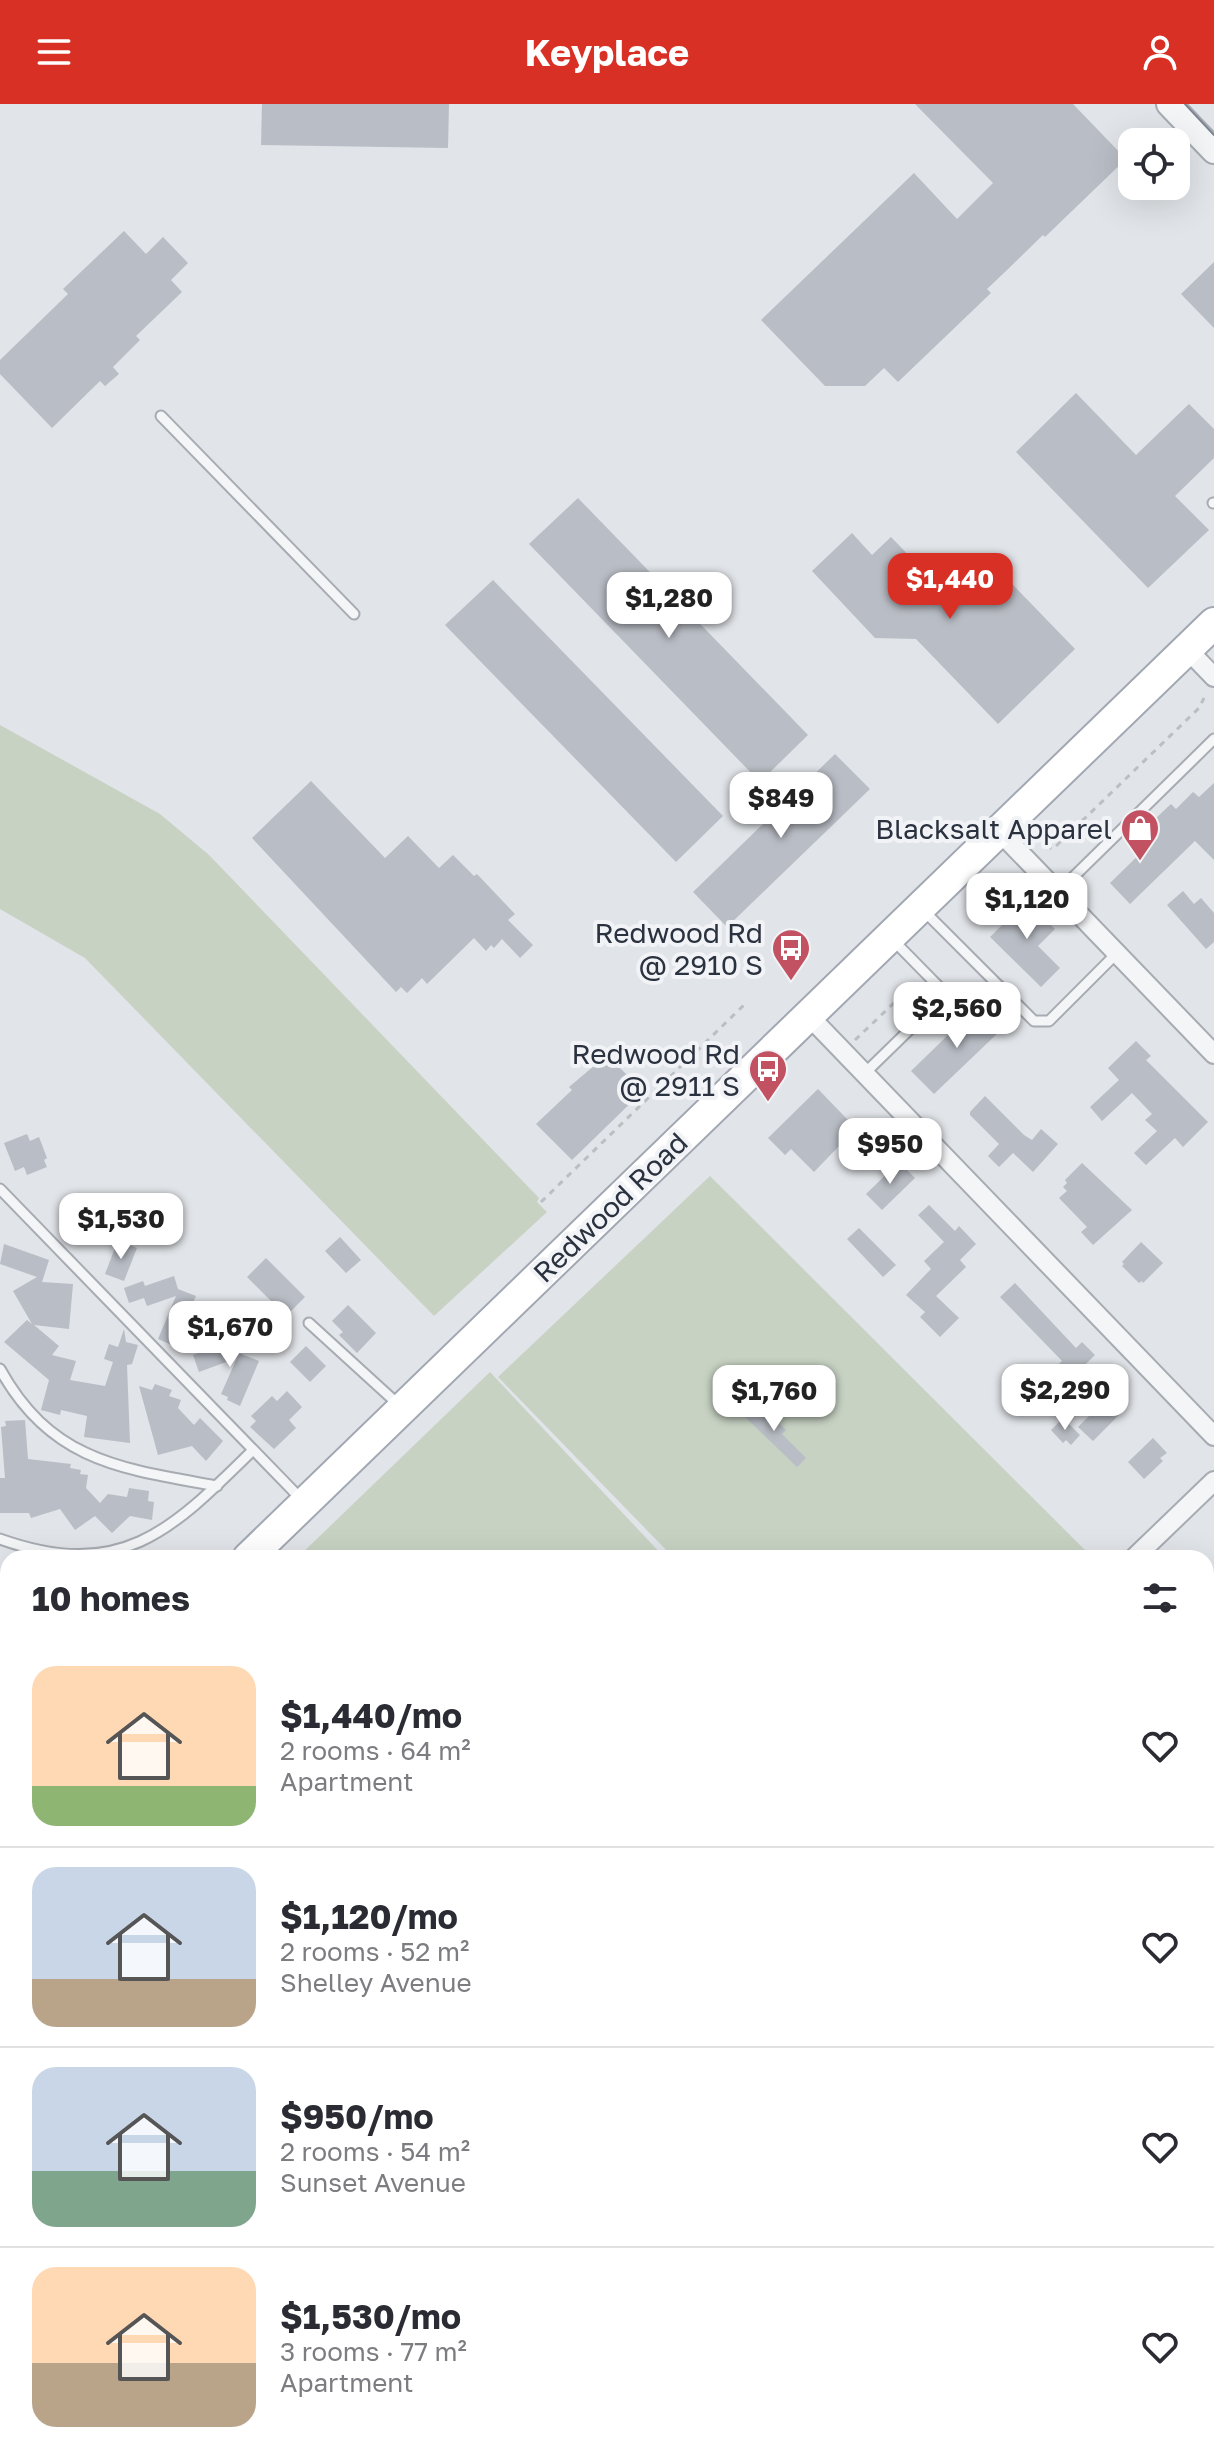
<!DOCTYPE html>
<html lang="en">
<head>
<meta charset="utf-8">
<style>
  body { margin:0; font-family:"Golos Text",sans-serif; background:#f2f2f3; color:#2b2b33; height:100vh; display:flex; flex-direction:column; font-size:30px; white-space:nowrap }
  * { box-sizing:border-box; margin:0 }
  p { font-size:26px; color:#7c7c81 }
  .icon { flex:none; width:44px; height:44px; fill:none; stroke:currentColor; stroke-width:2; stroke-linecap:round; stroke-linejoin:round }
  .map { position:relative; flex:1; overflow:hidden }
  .panel { position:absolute; left:0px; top:1446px; width:1214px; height:914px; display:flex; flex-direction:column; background:#fff; border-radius:24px 24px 0 0; box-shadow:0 8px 32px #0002 }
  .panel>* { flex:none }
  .tools { position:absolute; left:1118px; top:24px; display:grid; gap:16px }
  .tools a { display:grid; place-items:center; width:72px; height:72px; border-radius:16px; background:#fff; box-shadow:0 8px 32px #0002; font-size:40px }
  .price { position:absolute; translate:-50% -68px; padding:0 18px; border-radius:16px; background:#fff; color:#222; font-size:26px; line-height:52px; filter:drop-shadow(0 2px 4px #0008) }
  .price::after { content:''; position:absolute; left:50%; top:48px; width:24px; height:18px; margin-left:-12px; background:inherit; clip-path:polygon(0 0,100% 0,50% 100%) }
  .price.current { background:#d93025; color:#fff }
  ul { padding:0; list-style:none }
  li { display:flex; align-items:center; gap:24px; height:200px; padding:0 32px }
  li+li { border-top:2px solid #e1e1e2 }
  li span { display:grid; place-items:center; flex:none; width:224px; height:160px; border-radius:24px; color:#555 }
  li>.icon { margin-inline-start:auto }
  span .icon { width:96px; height:96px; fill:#fffc; stroke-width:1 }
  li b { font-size:34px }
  h2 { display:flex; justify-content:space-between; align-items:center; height:96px; padding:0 32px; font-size:34px }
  header { display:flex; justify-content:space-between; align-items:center; height:104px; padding:0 32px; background:#d93025; color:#fff; font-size:36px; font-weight:700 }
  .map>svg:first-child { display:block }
</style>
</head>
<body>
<header><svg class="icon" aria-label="menu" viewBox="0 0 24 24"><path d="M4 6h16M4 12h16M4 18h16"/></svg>Keyplace<svg class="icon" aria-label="person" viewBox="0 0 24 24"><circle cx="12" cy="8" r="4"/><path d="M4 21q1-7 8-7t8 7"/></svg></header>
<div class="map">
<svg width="1214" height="2359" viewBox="0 0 1214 2359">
  <rect width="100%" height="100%" fill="#e1e4e8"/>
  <polygon fill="#cfd3da" points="0,1925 8,1934 8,2010 0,2018"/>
  <g fill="#c7d2c3">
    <polygon points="0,621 160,710 209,751 539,1094 537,1098 547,1108 434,1212 85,854 0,805"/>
    <polygon points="710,1072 1091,1452 1088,1454 674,1454 498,1273"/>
    <polygon points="490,1268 665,1454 297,1454"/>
    <polygon points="8,1731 8,1816 0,1808 0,1739"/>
    <polygon points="1206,2020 1214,2028 1214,2328 1206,2319"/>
    <polygon points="518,2352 882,2352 874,2359 525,2359"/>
  </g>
  <g fill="#b9bdc5">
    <polygon points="262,0 449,0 448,44 261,41"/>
    <polygon points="915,0 1073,0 1126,55 1045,133 1043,131 1006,167 987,185 991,189 898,278 884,264 865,282 825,282 761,216 914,69 957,115 993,79"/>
    <polygon points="124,127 146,150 163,133 188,159 171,176 182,188 136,232 140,236 113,263 119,270 105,282 100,277 52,324 0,270 0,256 68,190 63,185"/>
    <polygon points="1214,158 1214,224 1181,190"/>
    <polygon points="1076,289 1136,351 1189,300 1214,325 1214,354 1175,392 1209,426 1148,484 1016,348"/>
    <polygon points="578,394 808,631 760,678 529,440"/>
    <polygon points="852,429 872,451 891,433 952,496 991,458 1075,545 998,620 916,535 875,534 812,467"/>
    <polygon points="493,476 723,712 676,758 445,521"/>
    <polygon points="835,650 870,685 727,823 693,788"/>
    <polygon points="311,677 385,754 408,732 439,764 453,751 474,772 477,770 515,810 508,816 533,841 520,854 502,835 494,844 491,841 486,847 474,834 427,880 422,874 407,889 401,883 396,888 252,734"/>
    <polygon points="1214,679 1214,756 1195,737 1130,800 1110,779 1148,742 1142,737 1160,720 1155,715 1171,700 1176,705 1193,688 1199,693"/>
    <polygon points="1183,787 1194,800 1201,794 1214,809 1214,838 1206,845 1167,801"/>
    <polygon points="1024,794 1055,825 1038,842 1060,864 1041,883 990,833 1003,820 1000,818"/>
    <polygon points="979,901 1002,925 934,990 911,967"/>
    <polygon points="1136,937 1151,952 1146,956 1208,1018 1183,1043 1175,1034 1146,1061 1134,1049 1157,1027 1145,1016 1152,1010 1132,989 1102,1017 1090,1003 1119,976 1108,964"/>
    <polygon points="607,951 643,987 572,1056 536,1020 572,986 569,983"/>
    <polygon points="818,985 873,1042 856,1059 839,1042 814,1068 791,1045 785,1051 768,1034"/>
    <polygon points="985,992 1024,1031 1032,1036 1041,1025 1058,1040 1033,1068 1013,1049 999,1063 988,1052 999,1040 970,1011 970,1008"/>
    <polygon points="27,1030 30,1037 39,1033 47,1054 44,1056 47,1063 27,1071 24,1063 15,1067 4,1039"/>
    <polygon points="899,1058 915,1074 882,1106 866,1090"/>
    <polygon points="1082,1059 1132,1106 1093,1141 1081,1128 1087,1123 1059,1094 1067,1087 1063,1083 1067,1079 1065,1076"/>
    <polygon points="929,1101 955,1127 959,1122 976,1140 960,1156 966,1163 936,1192 959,1214 940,1233 920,1213 925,1208 906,1191 931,1165 924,1157 944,1138 918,1111"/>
    <polygon points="859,1124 896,1161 883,1173 847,1135"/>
    <polygon points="340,1133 361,1156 346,1169 325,1147"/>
    <polygon points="118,1136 137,1144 124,1177 105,1170"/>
    <polygon points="1141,1138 1163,1159 1143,1179 1142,1177 1139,1179 1122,1162 1124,1160 1122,1158"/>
    <polygon points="4,1140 49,1156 42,1178 73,1180 69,1225 34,1221 59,1242 52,1251 76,1257 70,1276 105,1282 113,1258 104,1255 109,1240 118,1243 124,1225 126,1238 138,1241 132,1260 127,1261 130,1339 84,1333 87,1312 61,1306 60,1311 41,1306 49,1276 4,1238 27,1216 32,1220 13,1187 37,1173 0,1160"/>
    <polygon points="266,1154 305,1193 286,1212 247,1173"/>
    <polygon points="174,1172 178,1185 196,1192 190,1206 200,1210 185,1247 158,1235 176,1192 147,1202 144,1194 129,1199 124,1184 143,1177 145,1182"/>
    <polygon points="1015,1179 1076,1244 1082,1238 1095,1251 1054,1291 1041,1277 1062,1257 1000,1193"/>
    <polygon points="348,1201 376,1229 357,1249 339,1231 343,1228 332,1217"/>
    <polygon points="234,1236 239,1249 259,1257 240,1302 227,1296 228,1293 221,1290 237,1254 199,1268 193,1251"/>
    <polygon points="306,1242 326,1262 310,1278 290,1258"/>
    <polygon points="155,1280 172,1286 169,1292 181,1296 178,1304 194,1321 200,1314 223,1337 206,1357 192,1342 158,1351 139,1282 152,1286"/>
    <polygon points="287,1287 302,1303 289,1316 296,1324 274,1345 250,1323 256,1317 251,1312 272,1292 277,1297"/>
    <polygon points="1110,1291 1124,1306 1093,1337 1078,1323"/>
    <polygon points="759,1299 786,1326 782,1330 806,1354 797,1363 745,1313"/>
    <polygon points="1063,1314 1080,1331 1071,1341 1066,1336 1063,1339 1051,1326"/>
    <polygon points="25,1316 28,1355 71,1360 70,1364 81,1366 80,1370 88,1371 86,1384 100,1399 108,1390 127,1393 129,1384 149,1387 148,1397 154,1398 152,1416 130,1412 112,1429 95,1412 75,1426 60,1405 31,1414 29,1409 0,1409 0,1374 5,1374 1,1323 6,1322 5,1317"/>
    <polygon points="1153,1334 1167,1349 1160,1354 1163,1357 1144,1375 1128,1358"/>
  </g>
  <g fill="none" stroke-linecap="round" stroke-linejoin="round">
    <g stroke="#a7abb2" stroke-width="13">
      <g id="service">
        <polyline points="161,312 354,510"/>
        <polyline points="1213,399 1214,399"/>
        <polyline points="1058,788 1214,635"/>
        <polyline points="923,806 1034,917 1049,917 1117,849"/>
        <polyline points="864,970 946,890 892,835"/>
        <polyline points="0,1085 302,1396"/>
        <polyline points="309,1219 400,1302"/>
        <path d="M 0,1265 C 51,1358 123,1365 217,1382"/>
        <path d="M 0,1435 C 121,1478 171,1427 253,1346"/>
        <polyline points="0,1587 8,1583"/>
        <polyline points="0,1957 3,1972 8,1979"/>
        <polyline points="1206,2010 1214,2018"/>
        <polyline points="0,2030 8,2022"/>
      </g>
    </g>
    <g stroke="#a7abb2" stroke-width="22">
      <g id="minor">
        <polyline points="1187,545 1214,573"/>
        <polyline points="999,727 1214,950"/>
        <polyline points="808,911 1214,1332"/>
        <polyline points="1134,1454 1214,1377"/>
        <polyline points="5,2082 8,2085"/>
        <polyline points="0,2269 8,2274"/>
        <polyline points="222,2352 224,2359"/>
        <polyline points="123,2359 131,2352"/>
        <polyline points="288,2359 295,2352"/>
      </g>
    </g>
    <g stroke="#a7abb2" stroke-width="28">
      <g id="tertiary">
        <polyline points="1169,0 1214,47"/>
        <polyline points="0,1860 8,1868"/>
        <polyline points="482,2352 489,2359"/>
      </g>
    </g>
    <g stroke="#a2a8b3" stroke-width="34">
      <g id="primary">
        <polyline points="248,1454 1214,519"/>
        <polyline points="0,1693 8,1685"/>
      </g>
    </g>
    <g stroke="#bbbec3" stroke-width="3" stroke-dasharray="6 6" stroke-linecap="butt">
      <polyline points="1046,742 1053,745 1199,604 1204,594"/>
      <polyline points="855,936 916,878"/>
      <polyline points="541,1098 745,900"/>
      <polyline points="1206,2291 1214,2299"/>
      <polyline points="438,2352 442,2359"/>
    </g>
    <use href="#service" stroke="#f3f5f7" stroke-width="9"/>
    <use href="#minor" stroke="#f3f5f7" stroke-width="18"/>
    <use href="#tertiary" stroke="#f3f5f7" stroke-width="24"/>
    <use href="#primary" stroke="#fff" stroke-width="30"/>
    <polyline stroke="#7c8491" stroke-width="2" points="1185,0 1214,31"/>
  </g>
  <defs>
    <g id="shop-pin" transform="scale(2)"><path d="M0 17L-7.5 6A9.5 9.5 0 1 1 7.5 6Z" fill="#c25262" stroke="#f1f3f6"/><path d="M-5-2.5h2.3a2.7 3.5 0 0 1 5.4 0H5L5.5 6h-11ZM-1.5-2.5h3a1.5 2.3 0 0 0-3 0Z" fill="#fff"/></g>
    <g id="bus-pin" transform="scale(2)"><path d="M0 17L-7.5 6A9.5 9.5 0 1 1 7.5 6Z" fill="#c25262" stroke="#f1f3f6"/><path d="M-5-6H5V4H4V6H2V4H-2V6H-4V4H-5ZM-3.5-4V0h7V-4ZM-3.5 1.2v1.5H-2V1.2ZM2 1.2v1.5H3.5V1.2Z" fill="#fff"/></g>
  </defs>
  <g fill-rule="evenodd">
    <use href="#shop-pin" x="1140" y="724"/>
    <use href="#bus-pin" x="791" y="844"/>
    <use href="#bus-pin" x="768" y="965"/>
  </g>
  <g text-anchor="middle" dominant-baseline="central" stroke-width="8" stroke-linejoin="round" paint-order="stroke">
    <g font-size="28" fill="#2b323f" stroke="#f1f3f6" text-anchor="end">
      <text x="1112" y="724">Blacksalt Apparel</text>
      <text x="763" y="828">Redwood Rd<tspan x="763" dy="32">@ 2910 S</tspan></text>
      <text x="740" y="949">Redwood Rd<tspan x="740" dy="32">@ 2911 S</tspan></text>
    </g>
    <g font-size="28" fill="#2b323f" stroke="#f1f3f6">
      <text transform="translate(610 1103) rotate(-44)">Redwood Road</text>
    </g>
  </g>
</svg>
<div class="tools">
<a><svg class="icon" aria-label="locate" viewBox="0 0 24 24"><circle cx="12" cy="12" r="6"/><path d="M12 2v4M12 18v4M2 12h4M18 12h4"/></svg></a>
</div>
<b class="price current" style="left:950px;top:517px">$1,440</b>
<b class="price" style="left:669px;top:536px">$1,280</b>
<b class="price" style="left:781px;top:736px">$849</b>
<b class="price" style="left:1027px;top:837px">$1,120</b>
<b class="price" style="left:957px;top:946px">$2,560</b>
<b class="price" style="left:890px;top:1082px">$950</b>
<b class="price" style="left:121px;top:1157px">$1,530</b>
<b class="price" style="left:230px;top:1265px">$1,670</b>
<b class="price" style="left:1065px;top:1328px">$2,290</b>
<b class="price" style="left:774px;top:1329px">$1,760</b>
<section class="panel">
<h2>10 homes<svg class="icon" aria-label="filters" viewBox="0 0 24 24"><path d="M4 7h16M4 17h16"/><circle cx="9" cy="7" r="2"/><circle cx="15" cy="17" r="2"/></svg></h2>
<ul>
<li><span style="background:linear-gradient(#ffd9b3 75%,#8fb573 0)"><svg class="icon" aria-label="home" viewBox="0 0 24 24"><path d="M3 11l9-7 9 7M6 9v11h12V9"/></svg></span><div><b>$1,440/mo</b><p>2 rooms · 64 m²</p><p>Apartment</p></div><svg class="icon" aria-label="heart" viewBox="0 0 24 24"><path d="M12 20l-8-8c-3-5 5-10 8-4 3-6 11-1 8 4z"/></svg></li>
<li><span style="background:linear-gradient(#c9d6e8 70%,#b9a48a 0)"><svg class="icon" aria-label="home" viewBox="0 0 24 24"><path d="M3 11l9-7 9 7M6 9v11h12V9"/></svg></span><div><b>$1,120/mo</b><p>2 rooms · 52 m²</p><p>Shelley Avenue</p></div><svg class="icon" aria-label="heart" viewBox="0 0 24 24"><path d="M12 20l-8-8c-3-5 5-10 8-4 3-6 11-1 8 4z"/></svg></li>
<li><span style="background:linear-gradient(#c9d6e8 65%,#7fa58c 0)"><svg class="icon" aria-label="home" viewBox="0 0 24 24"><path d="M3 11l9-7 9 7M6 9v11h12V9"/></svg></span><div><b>$950/mo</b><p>2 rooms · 54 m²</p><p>Sunset Avenue</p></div><svg class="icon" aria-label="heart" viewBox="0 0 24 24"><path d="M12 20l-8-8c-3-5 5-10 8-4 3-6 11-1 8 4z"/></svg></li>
<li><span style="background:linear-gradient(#ffd9b3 60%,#b9a48a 0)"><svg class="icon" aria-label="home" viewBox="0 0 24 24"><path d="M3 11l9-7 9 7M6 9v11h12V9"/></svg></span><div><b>$1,530/mo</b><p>3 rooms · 77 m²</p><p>Apartment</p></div><svg class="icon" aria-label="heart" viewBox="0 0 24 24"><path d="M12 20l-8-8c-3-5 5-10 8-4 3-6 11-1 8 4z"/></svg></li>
</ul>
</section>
</div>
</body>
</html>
